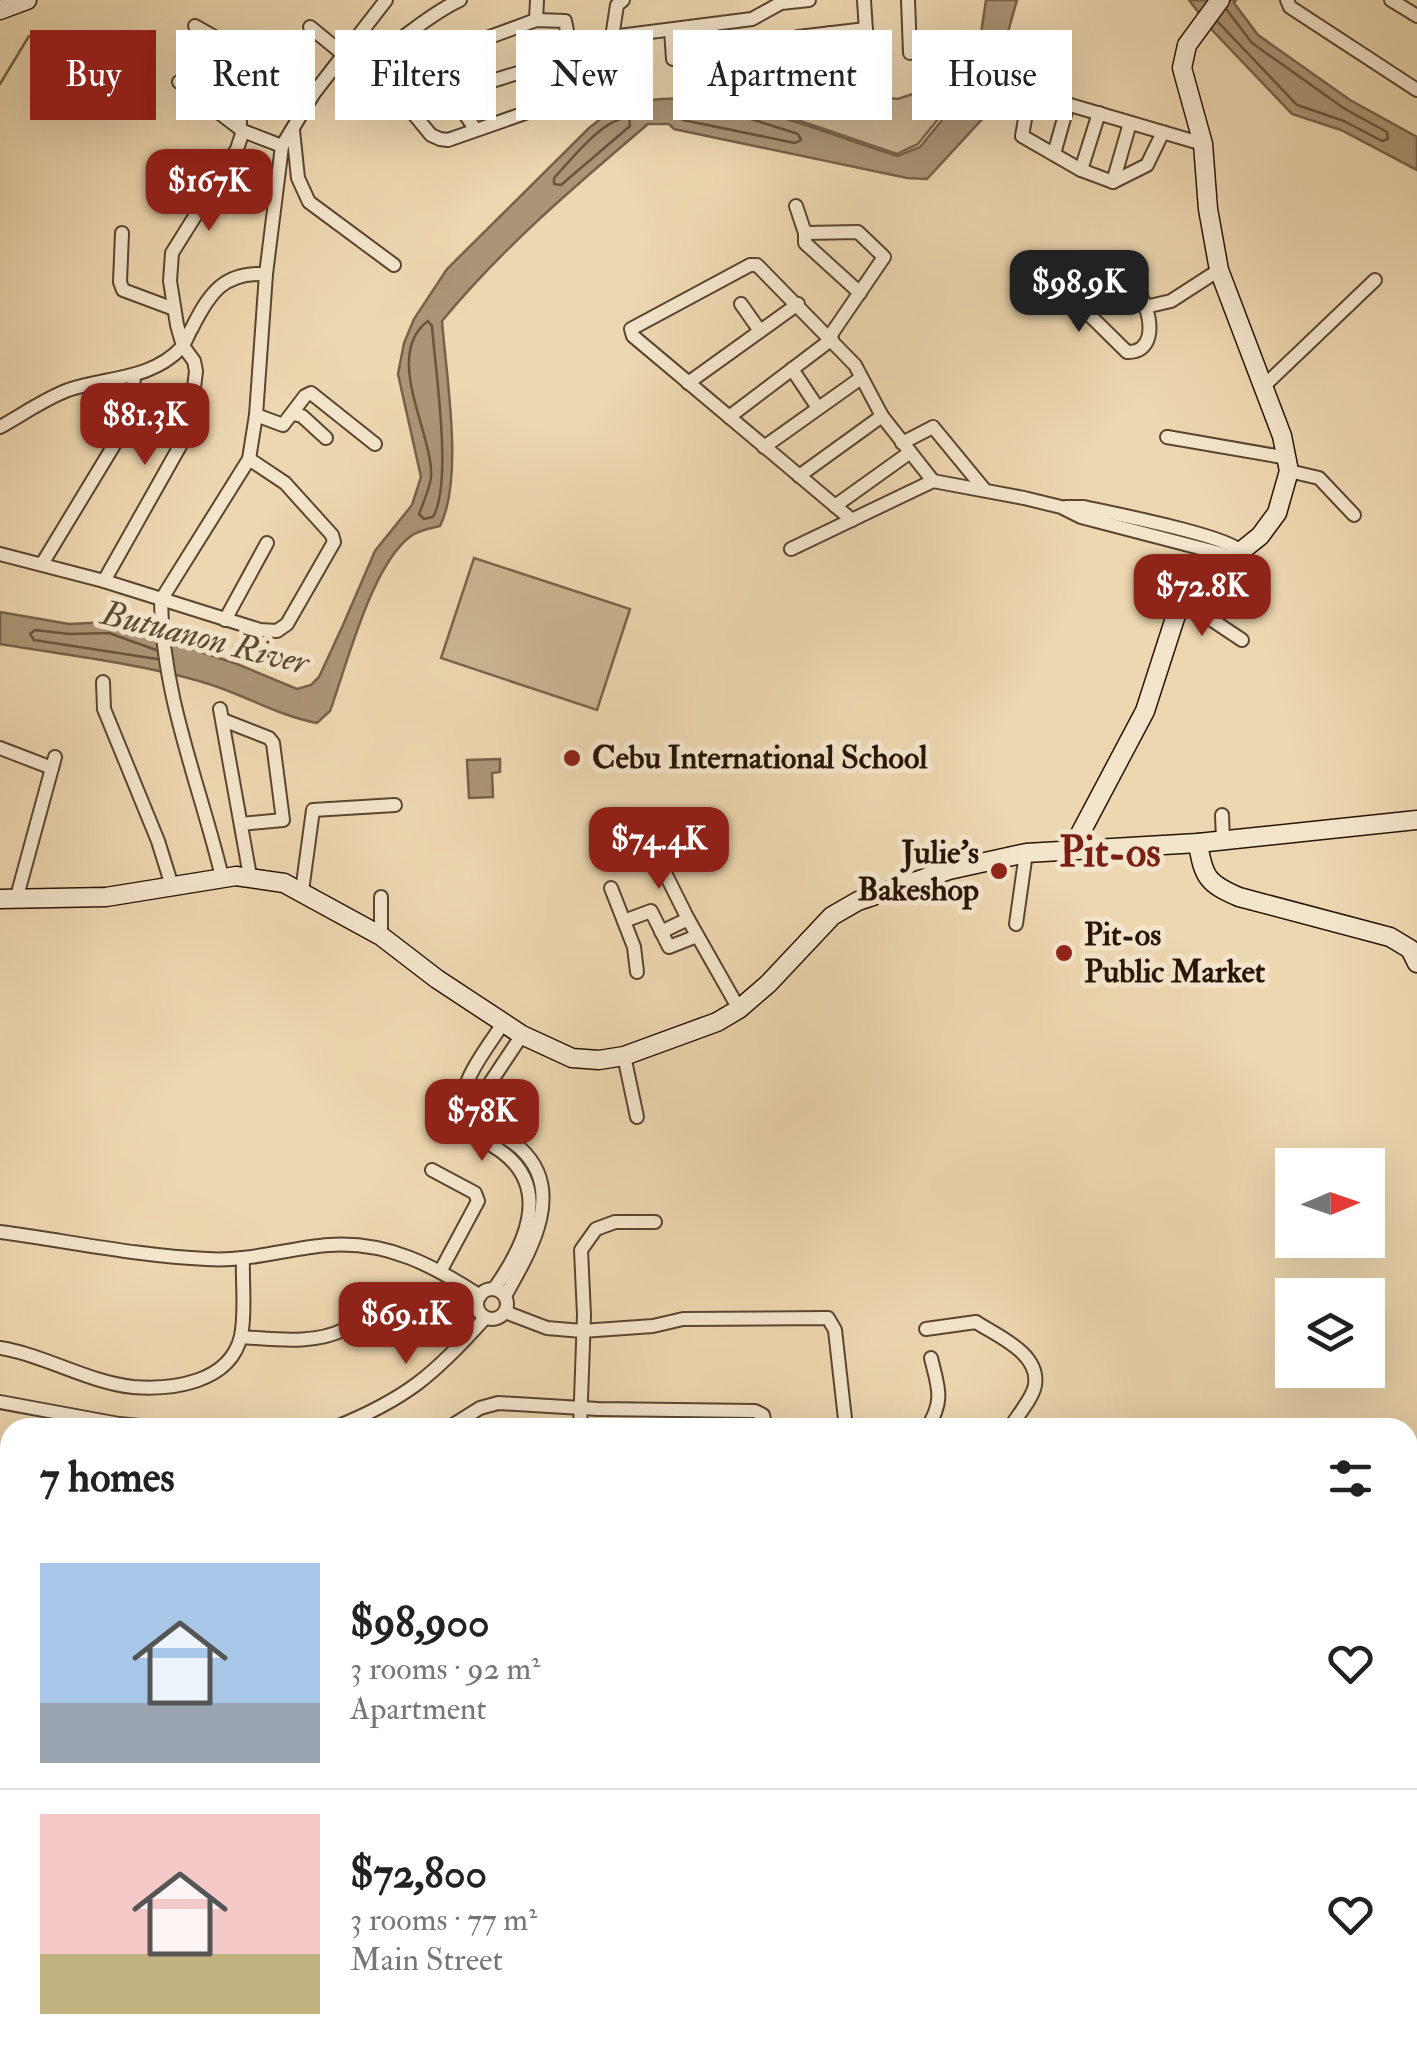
<!DOCTYPE html>
<html lang="en">
<head>
<meta charset="utf-8">
<style>
  body { margin:0; font-family:"IM FELL Double Pica",serif; background:#f6f6f6; color:#222; height:100vh; display:flex; flex-direction:column; font-size:38px; white-space:nowrap }
  * { box-sizing:border-box; margin:0 }
  p { font-size:32px; color:#767676 }
  .icon { flex:none; width:55px; height:55px; fill:none; stroke:currentColor; stroke-width:2; stroke-linecap:round; stroke-linejoin:round }
  .map { position:relative; flex:1; overflow:hidden }
  .side { position:absolute; left:0px; top:1418px; width:1418px; height:642px; display:flex; flex-direction:column; background:#fff; border-radius:30px 30px 0 0; box-shadow:0 10px 40px #0002 }
  .side>* { flex:none }
  .guide { position:absolute; left:30px; top:30px; width:1358px; height:90px; display:flex; gap:20px }
  .needle { width:65px; rotate:88deg }
  .fabs { position:absolute; left:1275px; top:1148px; display:grid; gap:20px }
  .fabs a { display:grid; place-items:center; width:110px; height:110px; border-radius:0px; background:#fff; box-shadow:0 10px 40px #0002; font-size:50px }
  .price { position:absolute; translate:-50% -85px; padding:0 22px; border-radius:20px; background:#8f2418; color:#fff; font-size:32px; line-height:65px; filter:drop-shadow(0 2px 5px #0008) }
  .price::after { content:''; position:absolute; left:50%; top:60px; width:30px; height:22px; margin-left:-15px; background:inherit; clip-path:polygon(0 0,100% 0,50% 100%) }
  .price.current { background:#222; color:#fff }
  ul { padding:0; list-style:none }
  li { display:flex; align-items:center; gap:30px; height:250px; padding:0 40px }
  li+li { border-top:2px solid #e0e0e0 }
  li span { display:grid; place-items:center; flex:none; width:280px; height:200px; border-radius:0px; color:#555 }
  li>.icon { margin-inline-start:auto }
  span .icon { width:120px; height:120px; fill:#fffc; stroke-width:1 }
  li b { font-size:42px }
  h2 { display:flex; justify-content:space-between; align-items:center; height:120px; padding:0 40px; font-size:42px }
  .chip { padding:0 35px; border-radius:0px; background:#fff; box-shadow:0 10px 40px #0002; font-size:35px; line-height:90px }
  .chip.current { background:#8f2418; color:#fff }
  .map>svg:first-child { display:block }
</style>
</head>
<body>
<div class="map">
<svg width="1417" height="2058" viewBox="0 0 1417 2058">
  <rect width="100%" height="100%" fill="#edd7b0"/>
  <filter id="stains"><feTurbulence type="fractalNoise" baseFrequency=".002" numOctaves="4"/><feColorMatrix values="0 0 0 0 .2 0 0 0 0 .09 0 0 0 0 .02 0 0 0 .5 -.17"/></filter>
  <radialGradient id="worn" r=".72"><stop offset=".6" stop-color="#630" stop-opacity="0"/><stop offset="1" stop-color="#630" stop-opacity=".3"/></radialGradient>
  <g fill="#ccb693" stroke="#7b654c" stroke-width="2.5">
    <polygon points="962,77 967,83 918,144 897,154 780,114 809,100 850,94 898,99"/>
    <polygon points="474,558 630,609 597,710 441,658"/>
  </g>
  <g fill="#ab9576" stroke="#776149" stroke-width="2.5">
    <path d="M 986,0 L 1017,0 L 984,117 L 927,179 L 907,178 L 674,129 L 669,124 L 648,124 C 575,186 503,247 442,321 C 446,375 464,478 440,526 C 431,528 419,530 411,536 C 372,564 347,664 330,711 L 317,723 C 275,715 240,692 199,681 C 134,663 66,655 0,644 L 0,612 L 69,624 L 111,622 L 237,664 L 297,689 L 311,685 L 319,677 L 343,625 L 375,551 L 412,505 L 421,477 L 398,374 L 404,343 L 414,319 L 447,269 L 590,127 C 598,122 606,112 615,109 C 698,75 818,132 898,156 L 920,147 L 968,88 L 977,60 Z"/>
    <polygon points="1189,0 1236,0 1234,3 1258,35 1350,100 1417,137 1417,170 1341,130 1292,114 1212,30"/>
    <polygon points="500,759 500,772 492,773 493,797 469,798 467,760"/>
  </g>
  <g fill="none" stroke-linecap="round" stroke-linejoin="round">
    <g stroke="#6a543e" stroke-width="2.5">
      <polyline points="1218,22 1297,105 1344,121 1382,141 1388,139 1387,132 1345,109 1252,43 1227,10"/>
      <polygon points="684,110 745,117 798,134 801,140 795,143 683,120 679,115"/>
      <path d="M 629,117 L 630,126 L 561,185 L 554,184 L 554,178 C 573,158 601,120 629,117 Z"/>
      <path d="M 428,321 L 432,326 C 435,369 453,482 433,517 L 424,519 L 419,514 C 423,504 430,487 431,477 C 434,435 382,355 428,321 Z"/>
      <polyline points="156,650 109,633 69,634 35,630 30,634 34,640 157,659"/>
    </g>
    <polyline stroke="#776149" stroke-width="2.5" points="0,84 29,36"/>
    <g stroke="#5b4530" stroke-width="16">
      <g id="street">
        <polyline points="864,0 867,47"/>
        <polyline points="908,0 910,53"/>
        <polyline points="1287,0 1290,7 1417,90"/>
        <polyline points="1391,0 1417,16"/>
        <polyline points="536,20 537,0"/>
        <polyline points="711,25 713,52 716,57 761,57 798,37 866,29"/>
        <polyline points="195,26 239,51 240,128"/>
        <polyline points="310,27 343,54"/>
        <polyline points="671,30 673,59"/>
        <polyline points="830,33 831,52"/>
        <polyline points="611,37 752,19 781,3 809,0"/>
        <polyline points="794,40 795,58"/>
        <polyline points="608,63 617,5 623,0"/>
        <polyline points="436,70 475,129"/>
        <polyline points="179,82 243,131 282,146"/>
        <polyline points="361,84 412,112 431,135 440,139 448,140 548,105 557,98 567,31 565,21 536,20 476,42 392,103"/>
        <polyline points="453,93 563,59"/>
        <path d="M 356,100 C 359,90 362,79 369,70 C 384,49 436,11 460,0"/>
        <polyline points="293,130 298,178 309,202 394,265"/>
        <polyline points="1163,132 1147,165 1113,182 1081,170 1022,136 1026,113 1036,95 1203,144"/>
        <polyline points="1054,154 1068,104"/>
        <polyline points="1081,170 1099,113"/>
        <polyline points="1113,182 1130,123"/>
        <polyline points="796,206 805,233 805,243 860,293"/>
        <polyline points="122,233 120,282 123,290 174,309"/>
        <polyline points="805,233 858,232 884,257 830,336"/>
        <path d="M 1053,295 C 1065,283 1079,266 1096,263 C 1137,254 1175,354 1127,352 L 1061,287"/>
        <polyline points="741,304 760,331"/>
        <polyline points="1145,307 1171,301 1219,270"/>
        <polyline points="792,369 818,408"/>
        <polyline points="688,383 798,304"/>
        <polyline points="1264,386 1375,280"/>
        <polyline points="293,414 302,416 326,438"/>
        <polyline points="256,415 283,425 305,396 311,393 375,444"/>
        <polyline points="729,417 832,339"/>
        <path d="M 0,427 C 22,415 44,399 68,390 C 106,377 151,380 181,348 C 186,342 188,334 192,328 C 210,292 224,272 266,274"/>
        <polyline points="1167,437 1288,458"/>
        <polyline points="902,443 933,427 984,489"/>
        <polyline points="764,447 861,378"/>
        <polyline points="1289,471 1319,478 1354,515"/>
        <polyline points="799,476 882,416"/>
        <polyline points="933,481 1024,498 1061,507 1081,517 1223,554 1228,560"/>
        <polyline points="835,506 909,453"/>
        <path d="M 1066,507 L 1084,507 C 1111,513 1228,536 1240,551"/>
        <polyline points="852,520 633,336 631,329 750,265 757,265 855,365 882,416 933,481"/>
        <polyline points="791,549 933,481"/>
        <polyline points="0,554 104,581 260,630 277,631 287,624 334,542 332,535 285,483 249,459"/>
        <polyline points="42,564 131,417 134,375"/>
        <polyline points="104,581 189,430 196,371 194,361 183,346 177,325 170,281 172,253 237,149 243,131"/>
        <polyline points="1185,602 1242,640"/>
        <polyline points="225,620 267,543"/>
        <polyline points="103,682 104,709 158,841 172,886"/>
        <polyline points="220,709 250,876"/>
        <polyline points="223,720 269,738 273,743 283,820 241,824"/>
        <polyline points="0,748 52,768"/>
        <polyline points="1222,815 1223,840"/>
        <polyline points="645,833 688,919 739,1009"/>
        <path d="M 222,877 C 200,785 162,697 161,600 L 249,459 L 256,415 L 266,274 L 282,146 L 314,93 L 386,0"/>
        <polyline points="611,888 634,947 637,972"/>
        <polyline points="302,891 313,810 395,805"/>
        <polyline points="16,900 55,757"/>
        <polyline points="624,921 651,911 669,947 697,936"/>
        <polyline points="1016,924 1026,853"/>
        <polyline points="661,932 688,919"/>
        <polyline points="381,936 381,897"/>
        <polyline points="624,1056 637,1117"/>
        <polyline points="432,1170 475,1193 478,1201 441,1270"/>
        <path d="M 0,1232 C 68,1241 138,1256 207,1259 C 249,1262 288,1248 329,1245 C 387,1241 433,1265 480,1296"/>
        <circle cx="492" cy="1304" r="15"/>
        <path d="M 494,1289 C 523,1248 553,1190 502,1152 C 488,1142 469,1133 464,1114 C 456,1083 488,1048 503,1023"/>
        <path d="M 505,1296 C 529,1253 567,1192 521,1149 C 506,1136 489,1130 479,1112 L 486,1089 L 522,1035"/>
        <polyline points="505,1312 547,1328 582,1331 653,1326 683,1319 828,1318 835,1330 846,1428"/>
        <path d="M 926,1329 L 976,1322 C 997,1336 1040,1353 1035,1385 C 1033,1398 1017,1416 1010,1428"/>
        <path d="M 241,1337 C 275,1339 314,1345 345,1329"/>
        <path d="M 0,1348 C 45,1355 87,1382 133,1387 C 172,1390 230,1383 241,1336 C 246,1312 242,1283 243,1259"/>
        <polyline points="0,1402 119,1424 161,1428"/>
        <path d="M 334,1428 C 406,1399 434,1375 485,1318"/>
        <polyline points="448,1428 480,1408 498,1403 598,1409 755,1411 763,1415 766,1428"/>
        <polyline points="580,1428 584,1315 581,1250 596,1229 615,1222 655,1222"/>
        <path d="M 927,1428 C 945,1400 938,1387 931,1358"/>
        <polyline points="0,1482 10,1484"/>
        <polyline points="0,1636 10,1636"/>
        <polyline points="1408,1874 1417,1875"/>
        <polyline points="1408,1899 1417,1896"/>
        <polyline points="1408,2043 1417,2045"/>
      </g>
    </g>
    <g stroke="#2a1406" stroke-width="21">
      <g id="secondary">
        <polyline points="0,10 27,0"/>
        <path d="M 1198,843 C 1203,877 1208,884 1239,897 L 1390,937 L 1410,949 L 1417,963"/>
        <polyline points="1072,849 1145,711 1176,615 1205,580 1260,536 1277,513 1289,471 1282,436 1219,270 1208,209 1203,144 1182,68 1187,45 1220,0"/>
        <polyline points="0,899 106,897 236,876 284,883 381,936 437,979 522,1035 572,1058 599,1060 624,1056 717,1022 739,1009 768,984 832,916 858,901 949,870 1026,853 1198,843 1417,820"/>
        <polyline points="1408,1586 1417,1585"/>
        <polyline points="1408,1665 1417,1657"/>
        <polyline points="0,1804 10,1809"/>
        <polyline points="1217,2058 1222,2050"/>
      </g>
    </g>
    <use href="#street" stroke="#f3e5cc" stroke-width="12"/>
    <use href="#secondary" stroke="#f3e5cc" stroke-width="18"/>
  </g>
  <g fill="#8f2418" stroke="#f3e5cc" stroke-width="4">
    <circle cx="572" cy="758" r="10"/>
    <circle cx="999" cy="871" r="10"/>
    <circle cx="1064" cy="953" r="10"/>
  </g>
  <g text-anchor="middle" dominant-baseline="central" stroke-width="10" stroke-linejoin="round" paint-order="stroke">
    <g font-size="32" font-weight="bold" fill="#2a1406" stroke="#f3e5cc" text-anchor="start">
      <text x="592" y="758">Cebu International School</text>
      <text x="979" y="853" text-anchor="end">Julie's<tspan x="979" dy="37">Bakeshop</tspan></text>
      <text x="1084" y="935">Pit-os<tspan x="1084" dy="37">Public Market</tspan></text>
    </g>
    <g font-size="35" font-style="italic" fill="#5e4833" stroke="#f3e5cc">
      <text transform="translate(205 638) rotate(14)">Butuanon River</text>
    </g>
    <g font-size="42" font-weight="bold" fill="#7a1f14" stroke="#f3e5cc">
      <text x="1110" y="853">Pit-os</text>
    </g>
  </g>
  <rect width="100%" height="100%" filter="url(#stains)"/>
  <rect width="100%" height="100%" fill="url(#worn)"/>
</svg>
<div class="fabs">
<a><svg class="needle" viewBox="-14 -14 28 28"><path d="M0-13l5 13h-10z" fill="#e53935"/><path d="M0 13l5-13h-10z" fill="#767676"/></svg></a>
<a><svg class="icon" aria-label="layers" viewBox="0 0 24 24"><path d="M12 4l9 5-9 5-9-5zM3 14l9 5 9-5"/></svg></a>
</div>
<b class="price" style="left:209px;top:234px">$167K</b>
<b class="price current" style="left:1079px;top:335px">$98.9K</b>
<b class="price" style="left:145px;top:468px">$81.3K</b>
<b class="price" style="left:1202px;top:639px">$72.8K</b>
<b class="price" style="left:659px;top:892px">$74.4K</b>
<b class="price" style="left:482px;top:1164px">$78K</b>
<b class="price" style="left:406px;top:1367px">$69.1K</b>
<div class="guide">
<a class="chip current">Buy</a>
<a class="chip">Rent</a>
<a class="chip">Filters</a>
<a class="chip">New</a>
<a class="chip">Apartment</a>
<a class="chip">House</a>
</div>
<section class="side">
<h2>7 homes<svg class="icon" aria-label="filters" viewBox="0 0 24 24"><path d="M4 7h16M4 17h16"/><circle cx="9" cy="7" r="2"/><circle cx="15" cy="17" r="2"/></svg></h2>
<ul>
<li><span style="background:linear-gradient(#a9c7e8 70%,#9aa5b1 0)"><svg class="icon" aria-label="home" viewBox="0 0 24 24"><path d="M3 11l9-7 9 7M6 9v11h12V9"/></svg></span><div><b>$98,900</b><p>3 rooms · 92 m²</p><p>Apartment</p></div><svg class="icon" aria-label="heart" viewBox="0 0 24 24"><path d="M12 20l-8-8c-3-5 5-10 8-4 3-6 11-1 8 4z"/></svg></li>
<li><span style="background:linear-gradient(#f6c9c9 70%,#c2b280 0)"><svg class="icon" aria-label="home" viewBox="0 0 24 24"><path d="M3 11l9-7 9 7M6 9v11h12V9"/></svg></span><div><b>$72,800</b><p>3 rooms · 77 m²</p><p>Main Street</p></div><svg class="icon" aria-label="heart" viewBox="0 0 24 24"><path d="M12 20l-8-8c-3-5 5-10 8-4 3-6 11-1 8 4z"/></svg></li>
</ul>
</section>
</div>
</body>
</html>
